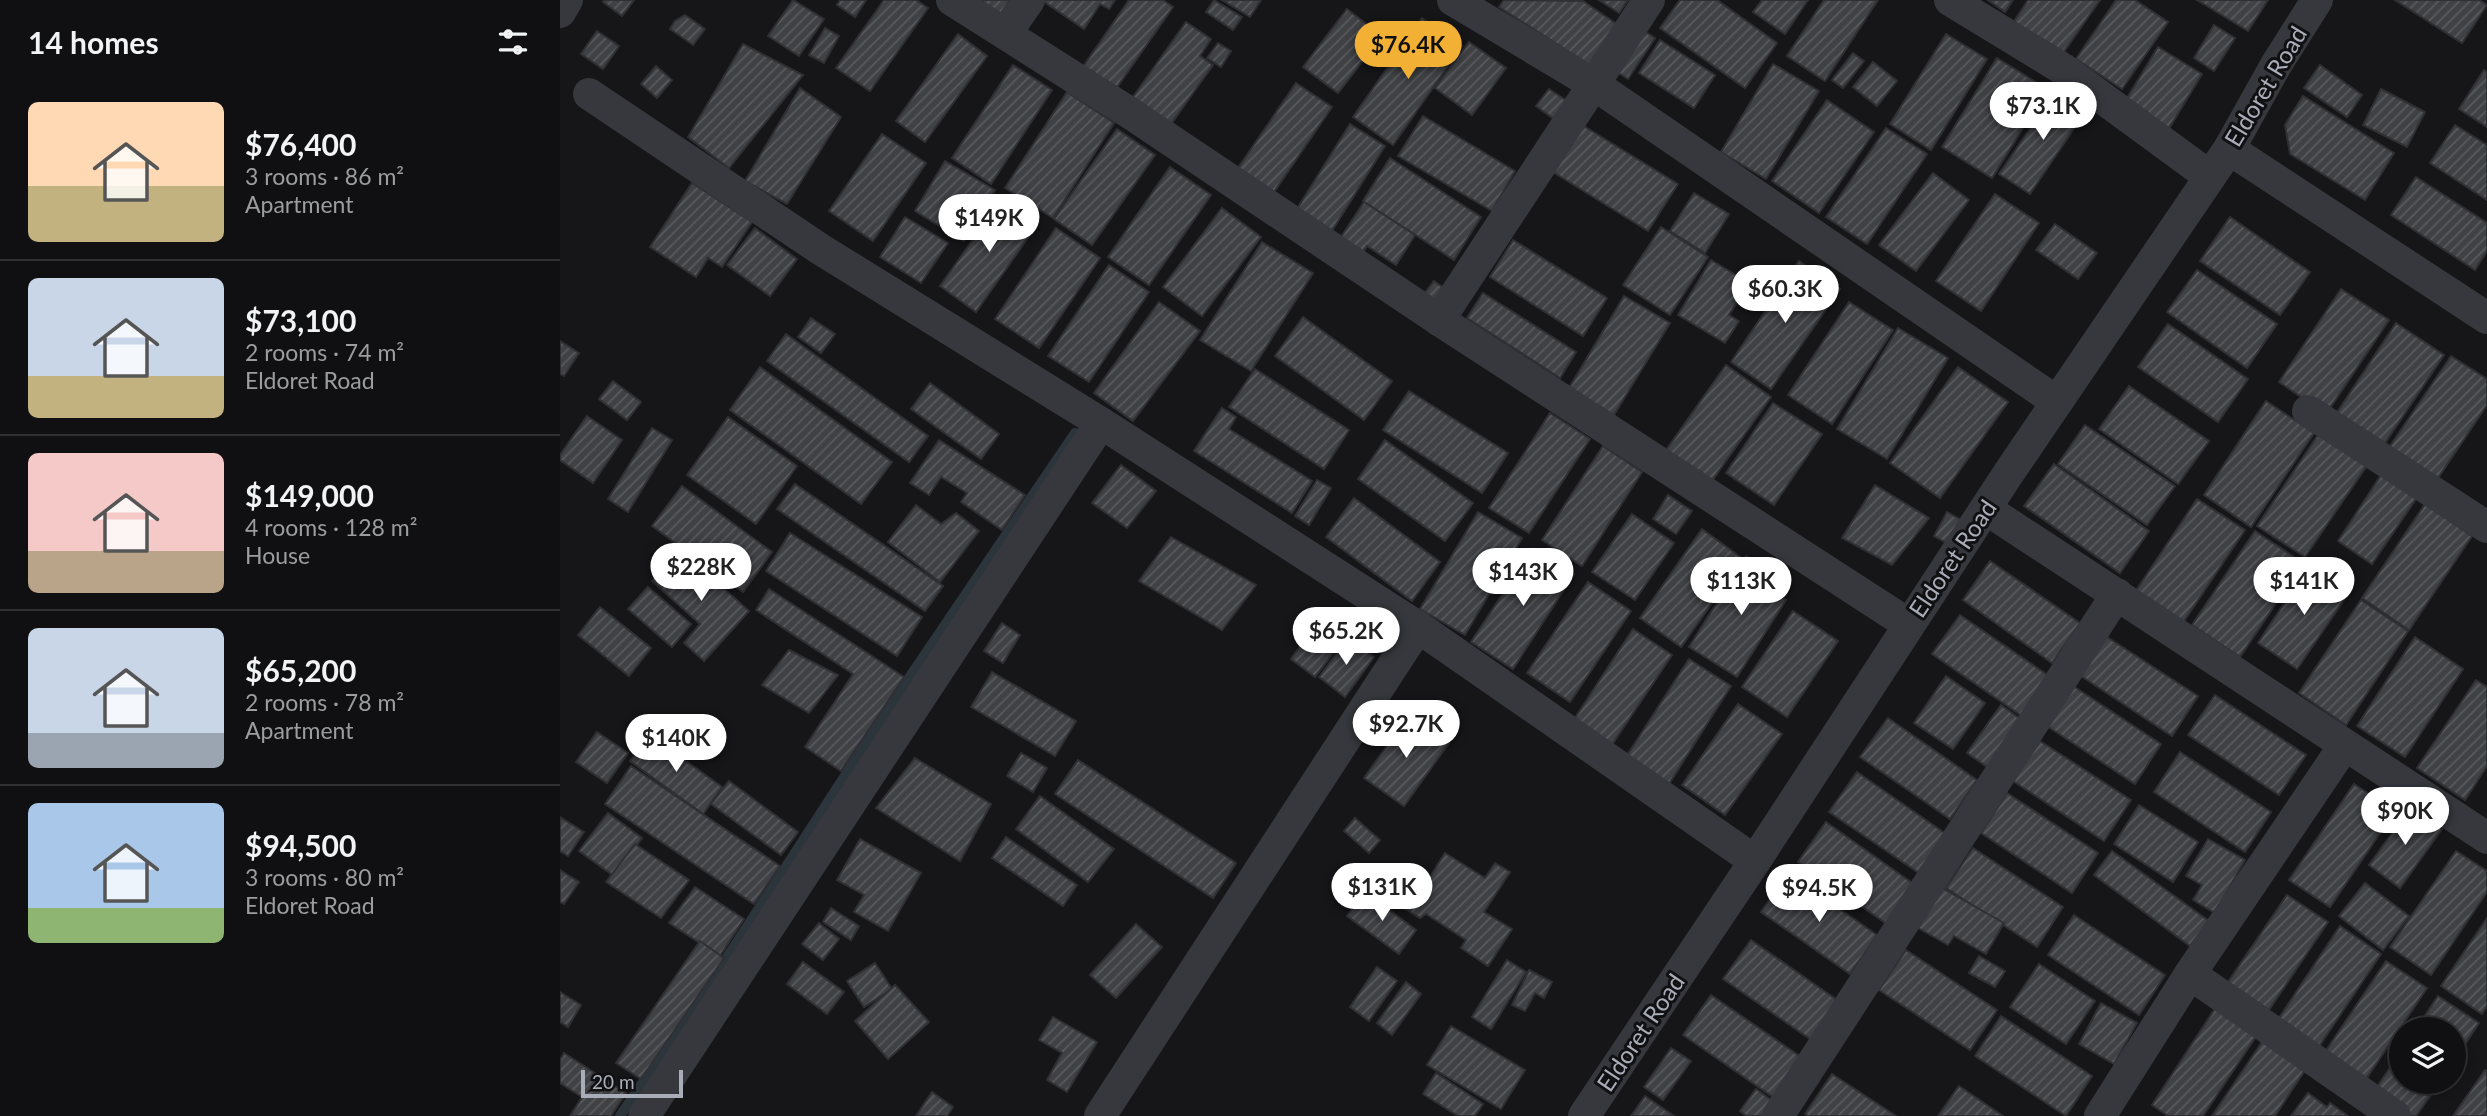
<!DOCTYPE html>
<html lang="en">
<head>
<meta charset="utf-8">
<style>
  body { margin:0; font-family:Lato,sans-serif; background:#1e1e20; color:#f1f3f6; height:100vh; display:flex; flex-direction:column; font-size:26px; white-space:nowrap }
  * { box-sizing:border-box; margin:0 }
  p { font-size:23px; color:#9c9d9f }
  .icon { flex:none; width:38px; height:38px; fill:none; stroke:currentColor; stroke-width:2; stroke-linecap:round; stroke-linejoin:round }
  .map { position:relative; flex:1; overflow:hidden }
  .details { display:flex; flex-direction:column; background:#101012; width:560px }
  .details>* { flex:none }
  .controls { position:absolute; left:1829px; top:1017px; display:grid; gap:14px }
  .controls a { display:grid; place-items:center; width:77px; height:77px; border-radius:50%; background:#101012; box-shadow:0 4px 10px #0003,0 0 0 2px #303032; font-size:35px }
  .scale { position:absolute; left:21px; bottom:18px; width:102px; box-sizing:border-box; padding-left:7px; border:4px solid #a8adb8; border-top:0; font-size:19px; line-height:24px; white-space:nowrap; color:#a8adb8; -webkit-text-stroke:5px #111113; paint-order:stroke }
  .price { position:absolute; translate:-50% -60px; padding:0 16px; border-radius:24px; background:#fff; color:#222; font-size:23px; line-height:46px; filter:drop-shadow(0 2px 4px #0008) }
  .price::after { content:''; position:absolute; left:50%; top:42px; width:21px; height:16px; margin-left:-10px; background:inherit; clip-path:polygon(0 0,100% 0,50% 100%) }
  .price.current { background:#f2b134; color:#111 }
  ul { padding:0; list-style:none }
  li { display:flex; align-items:center; gap:21px; height:175px; padding:0 28px }
  li+li { border-top:2px solid #303032 }
  li span { display:grid; place-items:center; flex:none; width:196px; height:140px; border-radius:10px; color:#555 }
  li>.icon { margin-inline-start:auto }
  span .icon { width:84px; height:84px; fill:#fffc; stroke-width:1 }
  li b { font-size:30px }
  h2 { display:flex; justify-content:space-between; align-items:center; height:84px; padding:0 28px; font-size:30px }
  main { display:flex; flex:1; min-height:0 }
  .map>svg:first-child { display:block }
</style>
</head>
<body>
<main>
<section class="details">
<h2>14 homes<svg class="icon" aria-label="filters" viewBox="0 0 24 24"><path d="M4 7h16M4 17h16"/><circle cx="9" cy="7" r="2"/><circle cx="15" cy="17" r="2"/></svg></h2>
<ul>
<li><span style="background:linear-gradient(#ffd9b3 60%,#c2b280 0)"><svg class="icon" aria-label="home" viewBox="0 0 24 24"><path d="M3 11l9-7 9 7M6 9v11h12V9"/></svg></span><div><b>$76,400</b><p>3 rooms · 86 m²</p><p>Apartment</p></div></li>
<li><span style="background:linear-gradient(#c9d6e8 70%,#c2b280 0)"><svg class="icon" aria-label="home" viewBox="0 0 24 24"><path d="M3 11l9-7 9 7M6 9v11h12V9"/></svg></span><div><b>$73,100</b><p>2 rooms · 74 m²</p><p>Eldoret Road</p></div></li>
<li><span style="background:linear-gradient(#f6c9c9 70%,#b9a48a 0)"><svg class="icon" aria-label="home" viewBox="0 0 24 24"><path d="M3 11l9-7 9 7M6 9v11h12V9"/></svg></span><div><b>$149,000</b><p>4 rooms · 128 m²</p><p>House</p></div></li>
<li><span style="background:linear-gradient(#c9d6e8 75%,#9aa5b1 0)"><svg class="icon" aria-label="home" viewBox="0 0 24 24"><path d="M3 11l9-7 9 7M6 9v11h12V9"/></svg></span><div><b>$65,200</b><p>2 rooms · 78 m²</p><p>Apartment</p></div></li>
<li><span style="background:linear-gradient(#a9c7e8 75%,#8fb573 0)"><svg class="icon" aria-label="home" viewBox="0 0 24 24"><path d="M3 11l9-7 9 7M6 9v11h12V9"/></svg></span><div><b>$94,500</b><p>3 rooms · 80 m²</p><p>Eldoret Road</p></div></li>
</ul>
</section>
<div class="map">
<svg width="1927" height="1116" viewBox="0 0 1927 1116">
  <defs>
    <pattern id="building-hatch" width="6" height="6" patternUnits="userSpaceOnUse" patternTransform="scale(1.75)"><rect width="6" height="6" fill="#404145"/><path d="M-1 1l2-2M0 6l6-6M5 7l2-2" fill="none" stroke="#595a5e"/></pattern>
  </defs>
  <rect width="100%" height="100%" fill="#161618"/>
  <g fill="none" stroke-linecap="round" stroke-linejoin="round">
    <polyline stroke="#2c353c" stroke-width="10" points="60,1116 168,956 334,700 515,433"/>
  </g>
  <g fill="url(#building-hatch)" stroke="#303034" stroke-width="2">
    <polygon points="44,0 74,0 62,16 43,2"/>
    <polygon points="233,0 264,19 239,56 208,36"/>
    <polygon points="280,0 306,0 295,17 277,5"/>
    <polygon points="324,0 356,0 368,8 310,91 276,68"/>
    <polygon points="402,0 450,0 435,22"/>
    <polygon points="484,0 555,0 549,9 540,4 524,29 483,1"/>
    <polygon points="569,0 603,0 613,7 553,93 520,71"/>
    <polygon points="654,0 682,17 673,30 646,12"/>
    <polygon points="662,0 701,0 690,17"/>
    <polygon points="944,0 1023,1 1061,27 1034,68 939,7"/>
    <polygon points="1039,0 1068,0 1059,13"/>
    <polygon points="1120,0 1157,0 1217,43 1185,88 1100,28"/>
    <polygon points="1202,0 1248,0 1225,34 1193,12"/>
    <polygon points="1264,0 1318,0 1265,81 1227,56"/>
    <polygon points="1428,0 1453,0 1445,12"/>
    <polygon points="1468,0 1540,0 1501,56 1453,23"/>
    <polygon points="1556,0 1575,0 1608,22 1562,89 1516,59"/>
    <polygon points="1637,0 1708,0 1688,31"/>
    <polygon points="1835,0 1919,0 1927,5 1902,43"/>
    <polygon points="787,9 822,36 778,93 743,67"/>
    <polygon points="125,15 145,29 133,45 110,29 115,21"/>
    <polygon points="862,18 902,46 833,145 793,117"/>
    <polygon points="626,22 651,39 640,56 653,65 611,124 573,97"/>
    <polygon points="1654,25 1675,38 1654,71 1634,58"/>
    <polygon points="1076,26 1095,38 1068,79 1049,67"/>
    <polygon points="265,28 279,36 264,63 249,55"/>
    <polygon points="37,31 59,46 43,69 21,54"/>
    <polygon points="398,34 427,56 365,142 336,121"/>
    <polygon points="1386,34 1427,59 1371,150 1330,124"/>
    <polygon points="1100,40 1155,75 1134,108 1079,73"/>
    <polygon points="909,42 946,68 912,115 875,88"/>
    <polygon points="658,43 671,51 661,67 647,58"/>
    <polygon points="183,44 243,75 169,168 128,137"/>
    <polygon points="1598,47 1642,74 1608,130 1564,103"/>
    <polygon points="1293,53 1304,61 1283,88 1272,80"/>
    <polygon points="1437,58 1487,89 1432,178 1382,147"/>
    <polygon points="1313,62 1337,81 1317,106 1293,87"/>
    <polygon points="1213,64 1259,91 1206,179 1161,152"/>
    <polygon points="453,65 492,90 431,184 392,158"/>
    <polygon points="1760,65 1802,95 1787,117 1744,88"/>
    <polygon points="96,66 112,80 97,98 81,84"/>
    <polygon points="1924,70 1927,72 1927,127 1899,109"/>
    <polygon points="736,83 772,107 714,192 678,168"/>
    <polygon points="240,88 281,117 227,204 185,181"/>
    <polygon points="989,89 1007,101 994,119 976,106"/>
    <polygon points="1497,89 1527,109 1470,194 1439,174"/>
    <polygon points="1821,89 1865,112 1847,147 1803,125"/>
    <polygon points="507,92 554,123 493,218 445,188"/>
    <polygon points="1743,96 1834,153 1805,200 1730,154 1725,125"/>
    <polygon points="1267,100 1314,132 1259,213 1212,181"/>
    <polygon points="863,116 955,171 932,211 838,156"/>
    <polygon points="790,124 825,146 770,234 735,212"/>
    <polygon points="1022,125 1118,184 1088,231 993,172"/>
    <polygon points="1895,125 1927,145 1927,200 1870,163"/>
    <polygon points="1326,128 1367,154 1307,244 1266,217"/>
    <polygon points="557,129 595,155 532,245 494,219"/>
    <polygon points="322,134 366,163 313,241 269,211"/>
    <polygon points="830,158 921,217 894,260 803,201"/>
    <polygon points="385,161 435,190 404,241 355,211"/>
    <polygon points="610,167 651,195 589,285 548,257"/>
    <polygon points="1373,173 1409,200 1356,271 1319,245"/>
    <polygon points="1856,177 1927,223 1927,251 1915,270 1831,215"/>
    <polygon points="132,183 192,222 162,267 148,258 136,277 90,247"/>
    <polygon points="1134,193 1169,214 1145,253 1110,231"/>
    <polygon points="1435,194 1479,223 1421,311 1376,281"/>
    <polygon points="443,197 479,222 416,312 380,286"/>
    <polygon points="804,202 855,235 836,265 807,246 803,252 781,237"/>
    <polygon points="662,208 701,237 642,316 603,287"/>
    <polygon points="345,217 388,243 361,283 320,257"/>
    <polygon points="1670,217 1750,272 1720,315 1640,261"/>
    <polygon points="1495,224 1537,253 1518,279 1476,250"/>
    <polygon points="1101,227 1148,257 1110,315 1063,285"/>
    <polygon points="195,228 237,259 210,296 167,265"/>
    <polygon points="496,228 540,258 479,348 435,319"/>
    <polygon points="953,240 1047,298 1023,336 930,277"/>
    <polygon points="702,242 753,273 691,371 640,340"/>
    <polygon points="1151,260 1189,283 1169,315 1179,321 1165,343 1118,315"/>
    <polygon points="1239,261 1280,289 1211,389 1171,362"/>
    <polygon points="549,265 589,292 529,382 488,356"/>
    <polygon points="1637,270 1717,324 1687,368 1607,312"/>
    <polygon points="874,281 885,289 875,303 864,294"/>
    <polygon points="1781,289 1829,320 1766,414 1719,382"/>
    <polygon points="923,293 1016,352 1000,378 907,318"/>
    <polygon points="1064,296 1110,323 1054,415 1009,388"/>
    <polygon points="599,302 640,331 573,421 534,393"/>
    <polygon points="1289,302 1333,330 1272,424 1228,395"/>
    <polygon points="743,317 832,381 804,420 715,356"/>
    <polygon points="251,318 275,334 261,353 238,337"/>
    <polygon points="1836,323 1884,355 1821,449 1774,417"/>
    <polygon points="1608,324 1688,379 1658,422 1578,367"/>
    <polygon points="1338,328 1388,358 1327,459 1277,429"/>
    <polygon points="226,334 368,436 349,462 207,361"/>
    <polygon points="0,341 19,353 4,376 0,374"/>
    <polygon points="1891,356 1927,379 1927,405 1876,481 1828,449"/>
    <polygon points="1166,365 1211,397 1149,485 1104,453"/>
    <polygon points="200,367 332,462 301,504 170,410"/>
    <polygon points="1398,367 1448,402 1380,498 1330,463"/>
    <polygon points="695,369 789,430 764,469 669,407"/>
    <polygon points="53,381 81,402 67,420 39,399"/>
    <polygon points="370,383 439,434 421,459 351,409"/>
    <polygon points="1569,386 1649,441 1618,484 1539,429"/>
    <polygon points="849,391 948,453 922,493 823,430"/>
    <polygon points="1706,401 1754,433 1691,527 1644,495"/>
    <polygon points="1213,403 1262,434 1214,505 1166,473"/>
    <polygon points="662,408 676,417 669,429 752,481 732,513 634,451"/>
    <polygon points="990,413 1030,439 969,533 929,508"/>
    <polygon points="27,416 62,440 33,483 0,460 0,455"/>
    <polygon points="168,417 237,466 196,524 127,475"/>
    <polygon points="1525,425 1615,486 1587,525 1498,464"/>
    <polygon points="92,428 112,440 68,512 48,499"/>
    <polygon points="1760,432 1808,464 1745,557 1697,526"/>
    <polygon points="379,440 465,495 442,530 401,502 407,493 381,477 369,495 350,483"/>
    <polygon points="825,440 913,503 885,541 798,479"/>
    <polygon points="1043,446 1082,472 1022,566 982,540"/>
    <polygon points="1494,464 1589,531 1560,573 1464,506"/>
    <polygon points="561,465 596,491 567,528 532,503"/>
    <polygon points="1823,472 1858,496 1812,564 1778,541"/>
    <polygon points="757,480 771,488 749,525 735,516"/>
    <polygon points="235,484 383,586 365,611 217,509"/>
    <polygon points="1315,485 1369,518 1332,565 1282,538"/>
    <polygon points="122,486 212,552 183,592 92,526"/>
    <polygon points="1108,495 1132,511 1116,534 1093,519"/>
    <polygon points="794,498 880,562 852,601 766,537"/>
    <polygon points="1637,499 1685,530 1622,624 1575,592"/>
    <polygon points="1865,504 1912,536 1849,630 1802,598"/>
    <polygon points="356,505 381,524 396,513 419,531 380,582 328,542"/>
    <polygon points="918,512 962,538 905,635 860,609"/>
    <polygon points="1387,512 1403,521 1390,545 1374,536"/>
    <polygon points="1072,514 1114,543 1075,600 1032,572"/>
    <polygon points="1142,529 1183,559 1121,647 1080,618"/>
    <polygon points="1695,531 1743,563 1680,657 1632,625"/>
    <polygon points="230,533 362,617 337,656 206,571"/>
    <polygon points="611,537 696,585 662,630 579,581"/>
    <polygon points="973,548 1014,574 953,669 911,642"/>
    <polygon points="120,549 189,611 144,661 124,643 140,624 92,581"/>
    <polygon points="1186,556 1228,582 1218,596 1226,600 1177,677 1129,647"/>
    <polygon points="1430,561 1520,623 1492,663 1403,600"/>
    <polygon points="1750,564 1790,591 1737,669 1698,643"/>
    <polygon points="1028,582 1071,611 1010,702 967,673"/>
    <polygon points="88,587 131,624 112,647 68,609"/>
    <polygon points="209,589 344,677 281,771 245,747 293,674 196,610"/>
    <polygon points="1801,600 1848,631 1786,725 1739,693"/>
    <polygon points="40,607 91,648 69,676 18,635"/>
    <polygon points="1233,611 1278,641 1227,717 1182,687"/>
    <polygon points="1400,615 1489,676 1462,716 1372,654"/>
    <polygon points="442,623 460,635 443,663 424,651"/>
    <polygon points="754,627 779,645 755,677 731,659"/>
    <polygon points="1073,629 1112,655 1051,746 1013,721"/>
    <polygon points="1547,637 1638,696 1612,736 1521,676"/>
    <polygon points="1855,637 1903,669 1845,757 1797,726"/>
    <polygon points="788,638 814,657 785,697 759,677"/>
    <polygon points="229,650 278,675 249,713 202,685"/>
    <polygon points="1129,659 1171,686 1109,784 1066,757"/>
    <polygon points="432,672 516,721 495,756 411,707"/>
    <polygon points="1386,676 1425,703 1393,749 1354,723"/>
    <polygon points="1916,680 1927,687 1927,766 1905,800 1857,768"/>
    <polygon points="1510,684 1601,744 1575,784 1484,724"/>
    <polygon points="1655,695 1746,755 1719,795 1628,735"/>
    <polygon points="1178,704 1222,734 1165,815 1122,785"/>
    <polygon points="1441,705 1466,723 1433,771 1407,753"/>
    <polygon points="849,715 889,743 844,806 804,778"/>
    <polygon points="1328,718 1417,780 1390,819 1300,757"/>
    <polygon points="37,732 68,753 47,783 16,762"/>
    <polygon points="90,735 162,787 143,814 70,761"/>
    <polygon points="1480,741 1571,800 1544,841 1453,781"/>
    <polygon points="1620,752 1711,812 1685,852 1594,792"/>
    <polygon points="461,753 487,768 473,792 447,776"/>
    <polygon points="355,758 431,804 400,861 316,808"/>
    <polygon points="518,760 676,863 653,898 495,794"/>
    <polygon points="71,766 220,866 194,904 45,804"/>
    <polygon points="1297,772 1386,834 1359,873 1269,812"/>
    <polygon points="169,781 238,832 221,855 151,804"/>
    <polygon points="1794,784 1835,811 1770,907 1729,880"/>
    <polygon points="1447,793 1538,853 1512,893 1421,833"/>
    <polygon points="480,796 554,849 528,882 456,829"/>
    <polygon points="1579,805 1638,842 1613,882 1554,844"/>
    <polygon points="1851,807 1882,829 1840,888 1809,865"/>
    <polygon points="48,813 82,838 54,876 19,851"/>
    <polygon points="0,817 24,832 8,856 0,851"/>
    <polygon points="795,818 820,840 809,853 784,831"/>
    <polygon points="1266,822 1355,885 1327,924 1238,862"/>
    <polygon points="446,837 517,885 503,906 432,858"/>
    <polygon points="300,839 361,873 328,931 294,912 304,895 277,880"/>
    <polygon points="1648,839 1685,860 1655,913 1633,900 1642,885 1626,876"/>
    <polygon points="75,844 129,880 101,918 46,882"/>
    <polygon points="1413,848 1503,907 1477,947 1386,888"/>
    <polygon points="1552,851 1649,921 1630,946 1534,875"/>
    <polygon points="1896,851 1927,871 1927,892 1871,975 1830,947"/>
    <polygon points="885,853 925,878 935,863 950,872 924,912 952,929 928,966 901,948 906,940 866,914 860,918 837,904 847,889 858,896"/>
    <polygon points="0,870 19,882 4,904 0,902"/>
    <polygon points="1228,873 1317,935 1290,974 1201,912"/>
    <polygon points="1805,883 1849,916 1823,950 1779,916"/>
    <polygon points="135,887 184,919 160,956 109,923"/>
    <polygon points="1382,888 1444,923 1426,954 1394,936 1388,945 1358,928"/>
    <polygon points="805,892 856,930 839,954 787,916"/>
    <polygon points="1727,895 1768,922 1709,1010 1668,982"/>
    <polygon points="271,908 299,926 291,940 263,922"/>
    <polygon points="1514,915 1605,975 1579,1015 1488,955"/>
    <polygon points="1927,918 1927,1006 1922,1014 1881,986"/>
    <polygon points="259,923 279,939 263,960 242,944"/>
    <polygon points="576,924 602,947 556,998 530,975"/>
    <polygon points="1780,926 1821,954 1756,1051 1715,1024"/>
    <polygon points="1191,940 1280,1002 1253,1041 1163,979"/>
    <polygon points="140,941 164,958 81,1079 56,1063"/>
    <polygon points="1346,950 1437,1010 1410,1050 1319,990"/>
    <polygon points="1419,956 1445,971 1435,987 1409,973"/>
    <polygon points="947,960 966,972 931,1029 912,1017"/>
    <polygon points="1826,961 1867,988 1802,1085 1761,1058"/>
    <polygon points="243,962 284,992 267,1014 227,984"/>
    <polygon points="315,963 332,989 304,1007 287,981"/>
    <polygon points="1479,964 1535,1001 1506,1044 1450,1007"/>
    <polygon points="817,967 837,981 809,1021 790,1007"/>
    <polygon points="969,970 992,982 984,998 975,993 965,1011 952,1005"/>
    <polygon points="846,982 861,994 832,1035 817,1023"/>
    <polygon points="335,985 369,1022 328,1059 295,1021"/>
    <polygon points="0,992 21,1005 8,1027 0,1022"/>
    <polygon points="1151,995 1241,1057 1213,1097 1123,1035"/>
    <polygon points="1878,996 1919,1023 1894,1061 1894,1029 1856,1029"/>
    <polygon points="1541,1003 1577,1023 1554,1064 1519,1044"/>
    <polygon points="1656,1007 1697,1035 1643,1116 1608,1116 1592,1105"/>
    <polygon points="1441,1016 1532,1076 1506,1116 1415,1056"/>
    <polygon points="493,1017 537,1042 507,1092 487,1080 502,1053 479,1040"/>
    <polygon points="891,1026 965,1070 941,1109 867,1065"/>
    <polygon points="1704,1039 1747,1067 1715,1116 1652,1116"/>
    <polygon points="1111,1048 1131,1061 1103,1100 1084,1087"/>
    <polygon points="1841,1051 1841,1082 1880,1082 1856,1116 1848,1116 1813,1093"/>
    <polygon points="4,1053 66,1093 51,1116 10,1116 22,1097 0,1083 0,1060"/>
    <polygon points="1925,1070 1927,1071 1927,1116 1893,1116"/>
    <polygon points="876,1073 923,1104 915,1116 898,1116 863,1094"/>
    <polygon points="1272,1074 1336,1116 1248,1116 1245,1114"/>
    <polygon points="1399,1086 1443,1116 1378,1116"/>
    <polygon points="1196,1089 1218,1105 1210,1116 1186,1116 1180,1111"/>
    <polygon points="372,1092 393,1107 387,1116 356,1116"/>
    <polygon points="1748,1093 1767,1107 1770,1103 1788,1116 1731,1116"/>
    <polygon points="1085,1096 1114,1116 1071,1116"/>
  </g>
  <g fill="none" stroke-linecap="round" stroke-linejoin="round">
    <g stroke="#37383d" stroke-width="32">
      <polyline points="392,0 570,113 879,320 1348,624"/>
      <polyline points="893,0 1035,85 1497,402"/>
      <polyline points="1390,0 1503,69 1649,176"/>
      <polyline points="0,12 7,0"/>
      <polyline points="446,33 469,0"/>
      <polyline points="29,94 260,249 541,423 858,627"/>
      <polyline points="1669,149 1927,318"/>
      <polyline points="879,320 1089,0"/>
      <polyline points="1748,411 1927,527"/>
      <polyline points="1426,509 1927,838"/>
      <polyline points="1630,974 1835,1116"/>
      <polyline points="84,1116 541,423"/>
      <polyline points="540,1116 858,627 1195,861"/>
      <polyline points="1024,1116 1195,861 1448,474 1669,149 1716,65 1757,0"/>
      <polyline points="1218,1116 1557,594"/>
      <polyline points="1540,1116 1630,974 1784,746"/>
    </g>
  </g>
  <g text-anchor="middle" dominant-baseline="central" stroke-width="6" stroke-linejoin="round" paint-order="stroke">
    <g font-size="24" fill="#a8adb8" stroke="#111113">
      <text transform="translate(1705 86) rotate(-59)">Eldoret Road</text>
      <text transform="translate(1392 558) rotate(-56)">Eldoret Road</text>
      <text transform="translate(1080 1032) rotate(-56)">Eldoret Road</text>
    </g>
  </g>
</svg>
<div class="controls">
<a><svg class="icon" aria-label="layers" viewBox="0 0 24 24"><path d="M12 4l9 5-9 5-9-5zM3 14l9 5 9-5"/></svg></a>
</div>
<div class="scale">20 m</div>
<b class="price current" style="left:848px;top:81px">$76.4K</b>
<b class="price" style="left:1483px;top:142px">$73.1K</b>
<b class="price" style="left:429px;top:254px">$149K</b>
<b class="price" style="left:1225px;top:325px">$60.3K</b>
<b class="price" style="left:141px;top:603px">$228K</b>
<b class="price" style="left:963px;top:608px">$143K</b>
<b class="price" style="left:1181px;top:617px">$113K</b>
<b class="price" style="left:1744px;top:617px">$141K</b>
<b class="price" style="left:786px;top:667px">$65.2K</b>
<b class="price" style="left:846px;top:760px">$92.7K</b>
<b class="price" style="left:116px;top:774px">$140K</b>
<b class="price" style="left:1845px;top:847px">$90K</b>
<b class="price" style="left:822px;top:923px">$131K</b>
<b class="price" style="left:1259px;top:924px">$94.5K</b>
</div>
</main>
</body>
</html>
